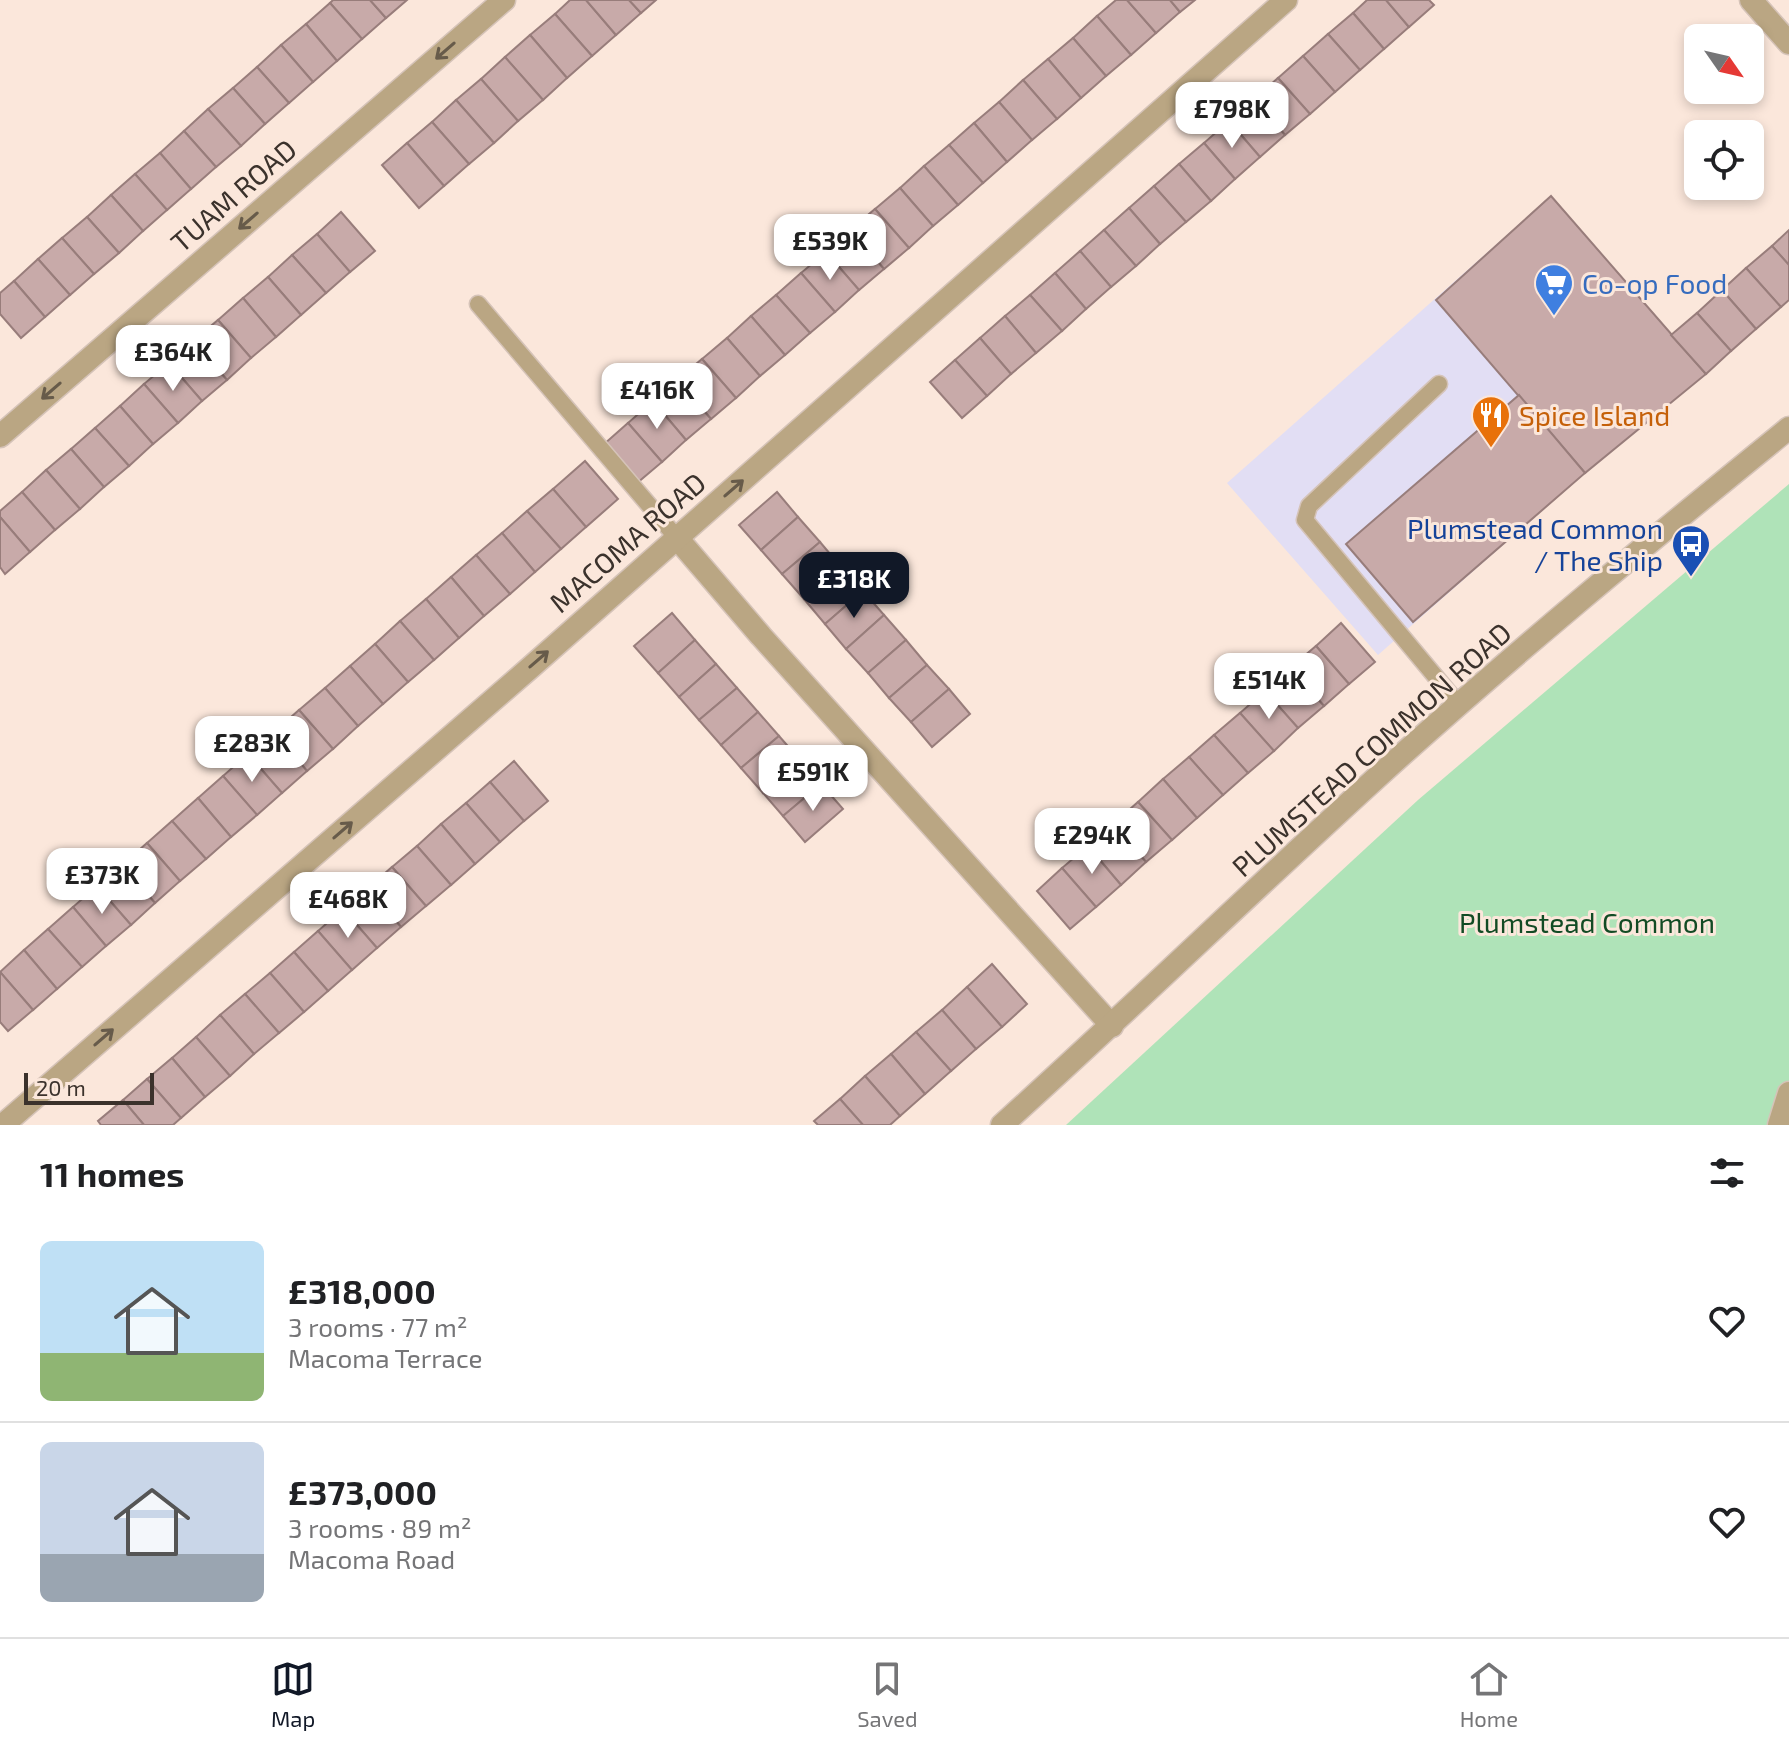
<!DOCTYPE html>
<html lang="en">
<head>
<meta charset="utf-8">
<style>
  body { margin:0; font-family:"Exo 2",sans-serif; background:#f6f6f6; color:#202124; height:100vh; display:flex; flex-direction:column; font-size:30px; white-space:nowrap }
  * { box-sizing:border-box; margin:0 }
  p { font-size:26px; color:#757577 }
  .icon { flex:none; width:44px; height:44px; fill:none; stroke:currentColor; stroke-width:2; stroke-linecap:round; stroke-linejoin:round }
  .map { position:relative; height:1125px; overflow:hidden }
  .sheet { display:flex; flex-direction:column; background:#fff; flex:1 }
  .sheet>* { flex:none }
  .needle { width:52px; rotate:124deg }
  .controls { position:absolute; left:1684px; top:24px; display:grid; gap:16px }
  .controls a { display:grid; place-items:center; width:80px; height:80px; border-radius:12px; background:#fff; box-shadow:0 4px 12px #0003; font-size:40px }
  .scale { position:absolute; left:24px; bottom:20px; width:130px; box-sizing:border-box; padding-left:8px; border:4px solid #3b322c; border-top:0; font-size:22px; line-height:28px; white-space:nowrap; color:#3b322c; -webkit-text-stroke:6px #fbe7db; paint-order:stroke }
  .price { position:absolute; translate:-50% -68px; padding:0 18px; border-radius:16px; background:#fff; color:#222; font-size:26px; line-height:52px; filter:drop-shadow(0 2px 4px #0008) }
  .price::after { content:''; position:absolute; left:50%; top:48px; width:24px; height:18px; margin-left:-12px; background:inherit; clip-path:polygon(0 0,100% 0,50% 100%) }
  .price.current { background:#111827; color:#fff }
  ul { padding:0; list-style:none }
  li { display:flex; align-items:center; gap:24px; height:200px; padding:0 40px }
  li+li { border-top:2px solid #e0e0e0 }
  li span { display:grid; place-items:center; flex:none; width:224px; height:160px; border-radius:12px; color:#555 }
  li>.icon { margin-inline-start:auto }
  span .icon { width:96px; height:96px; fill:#fffc; stroke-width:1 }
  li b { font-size:34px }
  h2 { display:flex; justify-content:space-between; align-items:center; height:96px; padding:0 40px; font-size:34px }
  .menu { display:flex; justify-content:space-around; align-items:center; height:112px; border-top:2px solid #e0e0e0; background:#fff; font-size:22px; color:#757577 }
  .menu a { display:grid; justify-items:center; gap:4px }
  .menu .current { color:#111827 }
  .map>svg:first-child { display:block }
</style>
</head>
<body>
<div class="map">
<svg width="1789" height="1125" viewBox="0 0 1789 1125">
  <rect width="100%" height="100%" fill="#fbe7db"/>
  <polygon fill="#e2def4" points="1551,196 1706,374 1585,473 1378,655 1227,483"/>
  <polygon fill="#afe3b8" points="1789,484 1789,1125 1066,1125 1418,800"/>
  <g fill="#c8aaa9" stroke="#987d7b" stroke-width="2">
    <polygon points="333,0 370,0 386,18 362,39 330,3"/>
    <polygon points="370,0 407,0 386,18"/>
    <polygon points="570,0 586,0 616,35 592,56 555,14"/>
    <polygon points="586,0 629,0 641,13 616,35"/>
    <polygon points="629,0 656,0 641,13"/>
    <polygon points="1116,0 1127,0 1156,33 1131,55 1097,16"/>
    <polygon points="1127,0 1170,0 1180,12 1156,33"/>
    <polygon points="1170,0 1195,0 1180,12"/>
    <polygon points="1367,0 1386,0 1409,27 1384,49 1353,13"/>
    <polygon points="1386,0 1429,0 1434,5 1409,27"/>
    <polygon points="330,3 362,39 337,61 306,24"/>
    <polygon points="1353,13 1384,49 1360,70 1328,34"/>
    <polygon points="555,14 592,56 567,78 530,35"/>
    <polygon points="1097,16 1131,55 1106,76 1073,38"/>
    <polygon points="306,24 337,61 313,82 281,45"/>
    <polygon points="1328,34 1360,70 1335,92 1303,56"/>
    <polygon points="530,35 567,78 543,100 505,57"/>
    <polygon points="1073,38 1106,76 1081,98 1048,59"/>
    <polygon points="281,45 313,82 289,103 257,67"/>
    <polygon points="1303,56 1335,92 1310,114 1278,78"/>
    <polygon points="505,57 543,100 518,121 481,79"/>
    <polygon points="1048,59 1081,98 1057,119 1023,80"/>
    <polygon points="257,67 289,103 265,124 233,88"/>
    <polygon points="1278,78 1310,114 1285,135 1254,99"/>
    <polygon points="481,79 518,121 494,143 456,100"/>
    <polygon points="1023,80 1057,119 1032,140 999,102"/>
    <polygon points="233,88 265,124 241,146 208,109"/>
    <polygon points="1254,99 1285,135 1260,157 1229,121"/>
    <polygon points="456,100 494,143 469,164 432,122"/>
    <polygon points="999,102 1032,140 1007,162 974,123"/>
    <polygon points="208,109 241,146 216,167 184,131"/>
    <polygon points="1229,121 1260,157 1235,179 1204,143"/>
    <polygon points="432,122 469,164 444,186 407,143"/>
    <polygon points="974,123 1007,162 983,183 949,145"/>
    <polygon points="184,131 216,167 191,189 160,153"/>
    <polygon points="407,143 444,186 419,208 382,165"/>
    <polygon points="1204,143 1235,179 1211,201 1179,164"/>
    <polygon points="949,145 983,183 958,205 924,166"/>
    <polygon points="160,153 191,189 167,210 135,174"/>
    <polygon points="1179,164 1211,201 1186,222 1154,186"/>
    <polygon points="924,166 958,205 933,226 900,188"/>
    <polygon points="135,174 167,210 143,231 111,195"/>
    <polygon points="1154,186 1186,222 1160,244 1129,208"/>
    <polygon points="900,188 933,226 909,248 875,209"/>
    <polygon points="111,195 143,231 119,253 87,217"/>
    <polygon points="1551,196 1706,374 1585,473 1436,300"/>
    <polygon points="1129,208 1160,244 1136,266 1104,230"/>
    <polygon points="875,209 909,248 884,269 850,230"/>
    <polygon points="341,212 375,251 350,272 317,234"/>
    <polygon points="87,217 119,253 94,274 62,238"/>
    <polygon points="850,230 884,269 859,290 826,252"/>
    <polygon points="1104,230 1136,266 1111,287 1080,251"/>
    <polygon points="1789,230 1789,265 1772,246"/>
    <polygon points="317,234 350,272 326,293 292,255"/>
    <polygon points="62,238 94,274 70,295 38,259"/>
    <polygon points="1772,246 1789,265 1789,300 1781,307 1746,268"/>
    <polygon points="1080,251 1111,287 1086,309 1055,273"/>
    <polygon points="826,252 859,290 835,312 801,273"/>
    <polygon points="292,255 326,293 301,315 268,277"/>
    <polygon points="38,259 70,295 45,317 14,281"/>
    <polygon points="1746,268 1781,307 1756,329 1722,290"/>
    <polygon points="801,273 835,312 810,333 776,295"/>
    <polygon points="1055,273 1086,309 1062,331 1030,295"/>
    <polygon points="268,277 301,315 276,337 243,298"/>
    <polygon points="14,281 45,317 21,338 0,314 0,293"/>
    <polygon points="1722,290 1756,329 1731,351 1697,313"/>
    <polygon points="776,295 810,333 785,355 751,316"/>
    <polygon points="1030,295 1062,331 1036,353 1005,316"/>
    <polygon points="243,298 276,337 251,358 218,320"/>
    <polygon points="1697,313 1731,351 1706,374 1671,335"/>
    <polygon points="751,316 785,355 760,376 727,338"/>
    <polygon points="1005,316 1036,353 1011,374 980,338"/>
    <polygon points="218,320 251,358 227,380 193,341"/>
    <polygon points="727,338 760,376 736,398 702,359"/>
    <polygon points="980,338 1011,374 987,396 955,360"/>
    <polygon points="193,341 227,380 202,401 169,363"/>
    <polygon points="702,359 736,398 711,419 677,380"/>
    <polygon points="955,360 987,396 962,418 930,382"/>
    <polygon points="169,363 202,401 178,423 144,384"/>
    <polygon points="677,380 711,419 686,440 653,401"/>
    <polygon points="144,384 178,423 153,444 120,406"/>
    <polygon points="1519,395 1585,473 1413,622 1346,544"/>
    <polygon points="653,401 686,440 662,462 628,423"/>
    <polygon points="120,406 153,444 129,466 95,428"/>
    <polygon points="628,423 662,462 637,483 603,445"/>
    <polygon points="95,428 129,466 104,487 71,449"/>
    <polygon points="71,449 104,487 80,509 46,470"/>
    <polygon points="585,461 618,499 586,527 553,489"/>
    <polygon points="46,470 80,509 55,530 22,492"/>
    <polygon points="553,489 586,527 561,549 527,511"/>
    <polygon points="22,492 55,530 30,552 0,517 0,511"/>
    <polygon points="777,492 798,517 761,550 739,525"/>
    <polygon points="527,511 561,549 535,572 502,533"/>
    <polygon points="0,517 30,552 5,574 0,567"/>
    <polygon points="798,517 820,542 782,574 761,550"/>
    <polygon points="502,533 535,572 510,594 476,555"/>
    <polygon points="820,542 841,567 804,599 782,574"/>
    <polygon points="476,555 510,594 484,616 451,577"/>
    <polygon points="841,567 863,591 825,624 804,599"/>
    <polygon points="451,577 484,616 459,638 426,599"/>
    <polygon points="863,591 884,615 846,649 825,624"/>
    <polygon points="426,599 459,638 434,660 400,621"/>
    <polygon points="672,613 695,640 658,673 634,646"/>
    <polygon points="884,615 906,640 868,673 846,649"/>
    <polygon points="400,621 434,660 408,682 375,644"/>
    <polygon points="1341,623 1375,662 1349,684 1316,646"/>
    <polygon points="695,640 716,664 679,697 658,673"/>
    <polygon points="906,640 927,665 889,698 868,673"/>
    <polygon points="375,644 408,682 383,704 350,666"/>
    <polygon points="1316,646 1349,684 1324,706 1290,668"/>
    <polygon points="716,664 737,688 699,720 679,697"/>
    <polygon points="927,665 949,689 911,722 889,698"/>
    <polygon points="350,666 383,704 358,726 325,688"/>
    <polygon points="1290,668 1324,706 1298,728 1265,691"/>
    <polygon points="325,688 358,726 333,749 299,710"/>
    <polygon points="737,688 758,712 721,745 699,720"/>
    <polygon points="949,689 970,714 932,747 911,722"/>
    <polygon points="1265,691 1298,728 1274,751 1240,713"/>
    <polygon points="299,710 333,749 307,771 274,732"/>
    <polygon points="758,712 779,736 741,768 721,745"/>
    <polygon points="1240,713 1274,751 1248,773 1214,735"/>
    <polygon points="274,732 307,771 282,793 248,754"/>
    <polygon points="1214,735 1248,773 1223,795 1189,757"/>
    <polygon points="779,736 800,760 763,793 741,768"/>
    <polygon points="248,754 282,793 257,815 223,776"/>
    <polygon points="1189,757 1223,795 1197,818 1163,779"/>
    <polygon points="800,760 821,784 783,816 763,793"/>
    <polygon points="514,761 548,801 524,821 490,782"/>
    <polygon points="223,776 257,815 231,837 198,798"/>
    <polygon points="1163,779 1197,818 1172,840 1138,802"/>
    <polygon points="490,782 524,821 500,842 466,803"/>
    <polygon points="821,784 843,809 805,842 783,816"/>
    <polygon points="198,798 231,837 206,859 172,821"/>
    <polygon points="1138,802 1172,840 1146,862 1113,824"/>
    <polygon points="466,803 500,842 475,864 441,824"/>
    <polygon points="172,821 206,859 180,881 147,843"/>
    <polygon points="441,824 475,864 451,885 417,846"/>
    <polygon points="1113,824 1146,862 1121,885 1088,846"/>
    <polygon points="147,843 180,881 155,903 122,865"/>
    <polygon points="417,846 451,885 426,906 392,867"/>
    <polygon points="1088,846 1121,885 1096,907 1062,868"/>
    <polygon points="122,865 155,903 131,925 97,886"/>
    <polygon points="392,867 426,906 401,927 368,888"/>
    <polygon points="1062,868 1096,907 1070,929 1037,891"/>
    <polygon points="97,886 131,925 106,946 73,907"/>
    <polygon points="368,888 401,927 377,948 343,909"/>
    <polygon points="73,907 106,946 82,967 48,929"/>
    <polygon points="343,909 377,948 352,970 318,931"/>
    <polygon points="48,929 82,967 57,989 24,950"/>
    <polygon points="318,931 352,970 328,991 294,952"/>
    <polygon points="24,950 57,989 33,1010 0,972"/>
    <polygon points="294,952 328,991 304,1012 270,973"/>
    <polygon points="992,964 1027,1004 1002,1027 967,987"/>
    <polygon points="0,972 33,1010 8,1031 0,1022"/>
    <polygon points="270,973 304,1012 279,1033 245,994"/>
    <polygon points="967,987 1002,1027 976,1049 942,1010"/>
    <polygon points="245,994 279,1033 254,1054 220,1015"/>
    <polygon points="942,1010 976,1049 951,1071 916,1032"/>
    <polygon points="220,1015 254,1054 230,1076 196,1037"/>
    <polygon points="916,1032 951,1071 925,1094 891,1054"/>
    <polygon points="196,1037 230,1076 205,1097 172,1058"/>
    <polygon points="891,1054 925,1094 900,1116 865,1076"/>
    <polygon points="172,1058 205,1097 181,1118 147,1079"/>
    <polygon points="865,1076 900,1116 890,1125 863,1125 840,1099"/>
    <polygon points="147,1079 181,1118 173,1125 144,1125 123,1100"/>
    <polygon points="840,1099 863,1125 818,1125 814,1121"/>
    <polygon points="123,1100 144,1125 101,1125 98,1121"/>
  </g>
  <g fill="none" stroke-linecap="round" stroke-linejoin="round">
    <g stroke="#d5c3b8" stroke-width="19">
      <g id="service">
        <polyline points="478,304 677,538"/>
        <polyline points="1439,384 1309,506 1305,520 1460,706"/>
      </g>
    </g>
    <g stroke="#d5c3b8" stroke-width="25">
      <g id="minor">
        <polyline points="1751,0 1789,43"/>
        <polyline points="0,436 504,0"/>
        <polyline points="677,538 761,636 1112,1026"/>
        <polyline points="3,1125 531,667 1286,0"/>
        <polyline points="1779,1125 1789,1093"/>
      </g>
    </g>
    <g stroke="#d5c3b8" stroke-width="25">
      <path id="tertiary" d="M 1002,1125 C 1127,1012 1249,894 1374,780 C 1508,658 1649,542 1789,428"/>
    </g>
    <use href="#service" stroke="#baa683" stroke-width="16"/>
    <use href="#minor" stroke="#baa683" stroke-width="22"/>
    <use href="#tertiary" stroke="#baa683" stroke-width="22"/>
  </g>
  <defs><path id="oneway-shaft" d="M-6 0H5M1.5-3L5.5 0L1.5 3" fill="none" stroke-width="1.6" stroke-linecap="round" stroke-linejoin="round" transform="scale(2)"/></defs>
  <g stroke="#675b4a">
    <use href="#oneway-shaft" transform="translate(445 51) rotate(139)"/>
    <use href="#oneway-shaft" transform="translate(248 221) rotate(139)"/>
    <use href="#oneway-shaft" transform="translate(51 391) rotate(139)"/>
    <use href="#oneway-shaft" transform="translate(734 488) rotate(-41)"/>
    <use href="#oneway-shaft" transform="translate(539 659) rotate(-41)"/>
    <use href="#oneway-shaft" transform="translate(343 830) rotate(-41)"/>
    <use href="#oneway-shaft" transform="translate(104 1037) rotate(-41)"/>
  </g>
  <defs>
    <g id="supermarket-pin" transform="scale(2)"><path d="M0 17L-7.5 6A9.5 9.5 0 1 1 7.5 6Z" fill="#3f7fe0" stroke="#fbe7db"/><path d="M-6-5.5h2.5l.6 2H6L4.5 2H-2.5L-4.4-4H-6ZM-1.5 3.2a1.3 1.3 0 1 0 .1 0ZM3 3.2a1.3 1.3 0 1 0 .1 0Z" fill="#fff"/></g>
    <g id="restaurant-pin" transform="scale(2)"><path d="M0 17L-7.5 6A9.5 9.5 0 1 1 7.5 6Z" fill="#e8710a" stroke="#fbe7db"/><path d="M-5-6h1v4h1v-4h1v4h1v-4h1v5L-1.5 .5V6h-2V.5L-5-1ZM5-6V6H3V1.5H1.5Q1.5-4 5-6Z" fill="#fff"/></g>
    <g id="bus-pin" transform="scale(2)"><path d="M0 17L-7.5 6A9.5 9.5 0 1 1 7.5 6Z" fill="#1a4fb4" stroke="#fbe7db"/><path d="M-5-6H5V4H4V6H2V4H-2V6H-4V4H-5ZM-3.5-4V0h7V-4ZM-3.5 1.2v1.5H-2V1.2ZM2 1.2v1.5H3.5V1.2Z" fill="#fff"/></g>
  </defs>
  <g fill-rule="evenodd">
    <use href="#supermarket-pin" x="1554" y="283"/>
    <use href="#restaurant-pin" x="1491" y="415"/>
    <use href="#bus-pin" x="1691" y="544"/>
  </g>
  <g text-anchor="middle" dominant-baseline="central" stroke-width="6" stroke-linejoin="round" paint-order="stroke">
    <g font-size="28" fill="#3b322c" stroke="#fbe7db">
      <text transform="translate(233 195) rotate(-41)">TUAM ROAD</text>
      <text transform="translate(627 542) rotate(-41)">MACOMA ROAD</text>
      <text transform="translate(1371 749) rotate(-42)">PLUMSTEAD COMMON ROAD</text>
    </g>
    <g font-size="28" fill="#366cbe" stroke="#fbe7db" text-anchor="start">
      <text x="1582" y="283">Co-op Food</text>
    </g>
    <g font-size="28" fill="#c56008" stroke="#fbe7db" text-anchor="start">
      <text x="1519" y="415">Spice Island</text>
    </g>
    <g font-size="28" fill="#164399" stroke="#fbe7db" text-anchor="end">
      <text x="1663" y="528">Plumstead Common<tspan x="1663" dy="32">/ The Ship</tspan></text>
    </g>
    <g font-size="28" fill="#124b24" stroke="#fbe7db">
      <text x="1587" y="922">Plumstead Common</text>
    </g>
  </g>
</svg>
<div class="controls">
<a><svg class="needle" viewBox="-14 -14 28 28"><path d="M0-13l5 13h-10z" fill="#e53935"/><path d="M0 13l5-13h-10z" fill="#757577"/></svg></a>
<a><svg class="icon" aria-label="locate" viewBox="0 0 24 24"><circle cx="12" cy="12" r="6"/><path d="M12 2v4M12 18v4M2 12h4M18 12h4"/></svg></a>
</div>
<div class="scale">20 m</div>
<b class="price" style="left:1232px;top:150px">£798K</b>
<b class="price" style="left:830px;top:282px">£539K</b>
<b class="price" style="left:173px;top:393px">£364K</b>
<b class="price" style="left:657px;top:431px">£416K</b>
<b class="price current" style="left:854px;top:620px">£318K</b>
<b class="price" style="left:1269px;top:721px">£514K</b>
<b class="price" style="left:252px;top:784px">£283K</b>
<b class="price" style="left:813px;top:813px">£591K</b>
<b class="price" style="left:1092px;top:876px">£294K</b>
<b class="price" style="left:102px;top:916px">£373K</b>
<b class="price" style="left:348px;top:940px">£468K</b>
</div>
<section class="sheet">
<h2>11 homes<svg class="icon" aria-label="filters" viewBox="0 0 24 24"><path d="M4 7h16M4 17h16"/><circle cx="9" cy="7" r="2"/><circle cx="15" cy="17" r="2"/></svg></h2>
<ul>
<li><span style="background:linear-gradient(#bfe0f5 70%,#8fb573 0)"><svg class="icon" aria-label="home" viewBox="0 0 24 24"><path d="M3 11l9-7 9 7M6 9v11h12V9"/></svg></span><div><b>£318,000</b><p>3 rooms · 77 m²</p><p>Macoma Terrace</p></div><svg class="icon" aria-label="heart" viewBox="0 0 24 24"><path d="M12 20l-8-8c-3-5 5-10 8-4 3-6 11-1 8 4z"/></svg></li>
<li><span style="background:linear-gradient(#c9d6e8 70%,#9aa5b1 0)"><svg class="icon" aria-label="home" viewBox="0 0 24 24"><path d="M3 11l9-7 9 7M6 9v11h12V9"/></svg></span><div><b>£373,000</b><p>3 rooms · 89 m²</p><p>Macoma Road</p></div><svg class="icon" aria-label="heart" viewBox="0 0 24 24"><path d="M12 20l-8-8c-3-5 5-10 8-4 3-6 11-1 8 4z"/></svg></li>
</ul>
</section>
<nav class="menu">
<a class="current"><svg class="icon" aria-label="map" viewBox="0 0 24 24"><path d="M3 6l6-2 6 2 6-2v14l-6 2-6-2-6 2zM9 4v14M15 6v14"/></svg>Map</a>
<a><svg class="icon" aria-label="saved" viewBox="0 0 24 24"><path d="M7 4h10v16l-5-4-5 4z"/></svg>Saved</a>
<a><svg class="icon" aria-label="home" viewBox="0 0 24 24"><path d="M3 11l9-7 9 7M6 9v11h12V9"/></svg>Home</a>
</nav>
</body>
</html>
